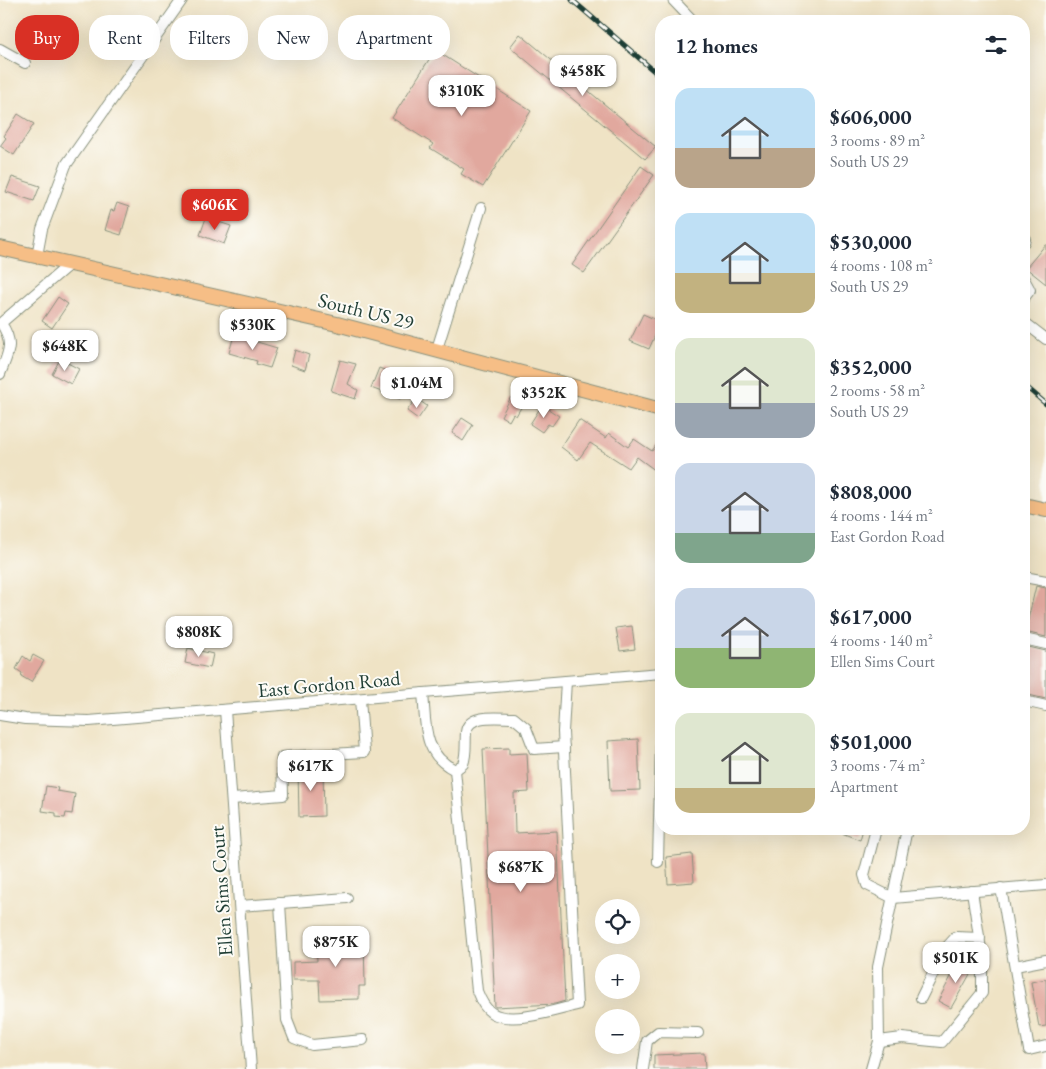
<!DOCTYPE html>
<html lang="en">
<head>
<meta charset="utf-8">
<style>
  body { margin:0; font-family:"EB Garamond",serif; background:#f6f6f7; color:#1f2937; height:100vh; display:flex; flex-direction:column; font-size:19px; white-space:nowrap }
  * { box-sizing:border-box; margin:0 }
  p { font-size:16px; color:#747a83 }
  .icon { flex:none; width:28px; height:28px; fill:none; stroke:currentColor; stroke-width:2; stroke-linecap:round; stroke-linejoin:round }
  .map { position:relative; flex:1; overflow:hidden }
  .side { position:absolute; left:655px; top:15px; width:375px; height:820px; display:flex; flex-direction:column; background:#fff; border-radius:20px; box-shadow:0 5px 20px #0002 }
  .side>* { flex:none }
  .hud { position:absolute; left:15px; top:15px; width:475px; height:45px; display:flex; gap:10px }
  .buttons { position:absolute; left:595px; top:899px; display:grid; gap:10px }
  .buttons a { display:grid; place-items:center; width:45px; height:45px; border-radius:50%; background:#fff; box-shadow:0 5px 20px #0002; font-size:25px }
  .price { position:absolute; translate:-50% -42px; padding:0 11px; border-radius:10px; background:#fff; color:#222; font-size:16px; line-height:32px; filter:drop-shadow(0 1px 2px #0008) }
  .price::after { content:''; position:absolute; left:50%; top:30px; width:15px; height:11px; margin-left:-8px; background:inherit; clip-path:polygon(0 0,100% 0,50% 100%) }
  .price.active { background:#d93025; color:#fff }
  ul { padding:0; list-style:none }
  li { display:flex; align-items:center; gap:15px; height:125px; padding:0 20px }
  li span { display:grid; place-items:center; flex:none; width:140px; height:100px; border-radius:15px; color:#555 }
  li>.icon { margin-inline-start:auto }
  span .icon { width:60px; height:60px; fill:#fffc; stroke-width:1 }
  li b { font-size:21px }
  h2 { display:flex; justify-content:space-between; align-items:center; height:60px; padding:0 20px; font-size:21px }
  .chip { padding:0 18px; border-radius:20px; background:#fff; box-shadow:0 5px 20px #0002; font-size:18px; line-height:45px }
  .chip.active { background:#d93025; color:#fff }
  .map>svg:first-child { display:block }
</style>
</head>
<body>
<div class="map">
<svg width="1046" height="1069" viewBox="0 0 1046 1069">
  <rect width="100%" height="100%" fill="#fdfcf7"/>
  <filter id="ink" filterUnits="userSpaceOnUse"><feTurbulence type="fractalNoise" baseFrequency=".02" numOctaves="2"/><feDisplacementMap in="SourceGraphic" scale="10" xChannelSelector="R" yChannelSelector="G"/><feConvolveMatrix kernelMatrix="1 2 1 2 8 2 1 2 1" color-interpolation-filters="sRGB"/></filter>
  <filter id="wash" filterUnits="userSpaceOnUse"><feTurbulence type="fractalNoise" baseFrequency=".0096" numOctaves="4" result="noise"/><feDisplacementMap in="SourceGraphic" scale="20" xChannelSelector="R" yChannelSelector="G"/><feGaussianBlur stdDeviation="1.12" result="paint"/><feColorMatrix in="noise" values="0 0 0 0 0 0 0 0 0 0 0 0 0 0 0 0 0 1.4 0 .05"/><feComposite in="paint" operator="in"/></filter>
  <g filter="url(#wash)">
    <rect width="100%" height="100%" fill="#efe3c5"/>
    <g id="blocks">
      <g fill="#e1a89e">
        <polygon points="520,34 656,147 645,159 510,47"/>
        <polygon points="435,50 531,111 483,187 461,174 464,169 430,148 433,144 392,118"/>
        <polygon points="18,114 34,124 14,155 0,146 6,138 4,136"/>
        <polygon points="641,166 654,175 584,273 572,265"/>
        <polygon points="12,177 40,186 34,201 6,192"/>
        <polygon points="117,203 129,207 121,235 105,230 111,210 114,211"/>
        <polygon points="206,218 231,226 224,244 200,235"/>
        <polygon points="1046,244 1046,284 1026,268"/>
        <polygon points="58,297 68,304 52,328 42,321"/>
        <polygon points="643,314 661,322 649,349 630,341"/>
        <polygon points="234,335 277,348 270,368 256,364 257,361 229,353"/>
        <polygon points="295,350 309,355 305,370 291,365"/>
        <polygon points="60,359 79,369 71,384 52,374"/>
        <polygon points="340,360 356,364 348,384 358,390 355,399 331,391"/>
        <polygon points="379,368 407,379 400,399 371,388"/>
        <polygon points="511,397 523,404 516,416 513,414 509,421 501,416"/>
        <polygon points="416,398 427,406 418,419 407,411"/>
        <polygon points="542,405 559,416 552,426 548,424 542,432 530,424"/>
        <polygon points="462,418 473,425 463,441 452,433"/>
        <polygon points="579,420 606,438 609,433 628,447 634,439 652,451 661,438 661,464 656,471 637,457 629,468 590,443 578,460 561,447"/>
        <polygon points="1036,586 1046,588 1046,637 1025,632"/>
        <polygon points="632,626 635,649 620,651 616,628"/>
        <polygon points="1024,646 1046,651 1046,699 1024,694"/>
        <polygon points="188,648 213,654 210,668 185,663"/>
        <polygon points="33,655 44,661 31,682 21,676 22,673 16,669 23,656 30,661"/>
        <polygon points="638,739 640,790 610,791 608,741"/>
        <polygon points="509,748 509,754 527,753 529,792 514,793 515,833 557,831 565,1001 555,1004 495,1007 483,749"/>
        <polygon points="323,767 324,816 299,817 298,768"/>
        <polygon points="46,786 58,788 57,791 75,794 72,814 66,813 65,818 56,817 56,813 42,811"/>
        <polygon points="831,829 863,829 860,840"/>
        <polygon points="692,854 694,882 668,884 666,857"/>
        <polygon points="364,937 365,986 359,986 359,999 320,1000 319,980 293,980 293,962 317,961 316,938"/>
        <polygon points="960,960 974,967 951,1008 938,1001"/>
        <polygon points="1046,979 1046,1026 1039,1027 1031,982"/>
        <polygon points="704,1053 705,1069 654,1069 654,1055"/>
      </g>
    </g>
  </g>
  <g filter="url(#ink)">
    <use href="#blocks" fill-opacity="0" stroke="#87907c" stroke-width="1"/>
    <g fill="none" stroke-linecap="round" stroke-linejoin="round">
      <g stroke="#87907c" stroke-width="12">
        <g id="minor">
          <polyline points="673,0 693,21"/>
          <polyline points="0,49 25,63"/>
          <polyline points="1024,242 1025,239"/>
          <polyline points="37,256 42,229 66,165 182,0"/>
          <polyline points="1024,279 1030,290 1024,298"/>
          <polyline points="1024,322 1046,339"/>
          <polyline points="437,349 481,208"/>
          <path d="M 0,374 C 8,353 15,344 1,323 L 71,263"/>
          <polyline points="1024,577 1046,581"/>
          <polyline points="1024,639 1046,644"/>
          <path d="M 423,693 C 426,724 422,754 455,770 L 477,991 C 480,999 484,1008 492,1013 C 511,1025 556,1010 577,1005 L 563,732 L 566,681"/>
          <polyline points="1024,701 1046,706"/>
          <polyline points="225,710 251,1069"/>
          <polyline points="0,715 25,719 89,721 661,673"/>
          <path d="M 455,770 L 463,764 C 467,753 465,743 466,732 C 468,713 499,718 514,718 L 526,728 L 534,749 L 564,747"/>
          <polyline points="232,799 283,795 282,757 364,752 360,699"/>
          <polyline points="876,829 864,875 867,885 893,898 1046,885"/>
          <polyline points="658,862 661,739"/>
          <polyline points="1001,888 1029,1050 1046,1046"/>
          <polyline points="280,903 287,1020 294,1038 312,1045 363,1040"/>
          <polyline points="240,906 347,898"/>
          <polyline points="1015,966 1046,960"/>
          <polyline points="921,998 945,949 956,937 980,938"/>
          <polyline points="879,1041 902,1038 942,1042 982,993 982,956 972,891"/>
          <polyline points="643,1069 647,1041 658,1032 698,1033"/>
          <polyline points="871,1069 879,1041 878,967 907,829"/>
        </g>
      </g>
      <g stroke="#87907c" stroke-width="16">
        <g id="major">
          <polyline points="0,248 337,324 661,410"/>
          <polyline points="1024,505 1046,510"/>
        </g>
      </g>
      <use href="#minor" stroke="#fff" stroke-width="10"/>
      <use href="#major" stroke="#f6be86" stroke-width="14"/>
      <g stroke="#1f3d34" stroke-width="5">
        <g id="rail">
          <polyline points="572,0 661,77"/>
          <polyline points="1024,385 1046,404"/>
        </g>
      </g>
      <use href="#rail" stroke="#fdfcf7" stroke-width="3" stroke-dasharray="9" stroke-linecap="butt"/>
    </g>
  </g>
  <g text-anchor="middle" dominant-baseline="central" stroke-width="4" stroke-linejoin="round" paint-order="stroke">
    <g font-size="20" fill="#1f3d34" stroke="#fdfcf7">
      <text transform="translate(366 311) rotate(14)">South US 29</text>
      <text transform="translate(329 684) rotate(-5)">East Gordon Road</text>
      <text transform="translate(221 891) rotate(-94)">Ellen Sims Court</text>
    </g>
  </g>
</svg>
<div class="buttons">
<a><svg class="icon" aria-label="locate" viewBox="0 0 24 24"><circle cx="12" cy="12" r="6"/><path d="M12 2v4M12 18v4M2 12h4M18 12h4"/></svg></a>
<a>+</a>
<a>−</a>
</div>
<b class="price" style="left:583px;top:97px">$458K</b>
<b class="price" style="left:462px;top:117px">$310K</b>
<b class="price active" style="left:215px;top:231px">$606K</b>
<b class="price" style="left:253px;top:351px">$530K</b>
<b class="price" style="left:65px;top:372px">$648K</b>
<b class="price" style="left:417px;top:409px">$1.04M</b>
<b class="price" style="left:544px;top:419px">$352K</b>
<b class="price" style="left:199px;top:658px">$808K</b>
<b class="price" style="left:311px;top:792px">$617K</b>
<b class="price" style="left:521px;top:893px">$687K</b>
<b class="price" style="left:336px;top:968px">$875K</b>
<b class="price" style="left:956px;top:984px">$501K</b>
<div class="hud">
<a class="chip active">Buy</a>
<a class="chip">Rent</a>
<a class="chip">Filters</a>
<a class="chip">New</a>
<a class="chip">Apartment</a>
</div>
<section class="side">
<h2>12 homes<svg class="icon" aria-label="filters" viewBox="0 0 24 24"><path d="M4 7h16M4 17h16"/><circle cx="9" cy="7" r="2"/><circle cx="15" cy="17" r="2"/></svg></h2>
<ul>
<li><span style="background:linear-gradient(#bfe0f5 60%,#b9a48a 0)"><svg class="icon" aria-label="home" viewBox="0 0 24 24"><path d="M3 11l9-7 9 7M6 9v11h12V9"/></svg></span><div><b>$606,000</b><p>3 rooms · 89 m²</p><p>South US 29</p></div></li>
<li><span style="background:linear-gradient(#bfe0f5 60%,#c2b280 0)"><svg class="icon" aria-label="home" viewBox="0 0 24 24"><path d="M3 11l9-7 9 7M6 9v11h12V9"/></svg></span><div><b>$530,000</b><p>4 rooms · 108 m²</p><p>South US 29</p></div></li>
<li><span style="background:linear-gradient(#dfe7d0 65%,#9aa5b1 0)"><svg class="icon" aria-label="home" viewBox="0 0 24 24"><path d="M3 11l9-7 9 7M6 9v11h12V9"/></svg></span><div><b>$352,000</b><p>2 rooms · 58 m²</p><p>South US 29</p></div></li>
<li><span style="background:linear-gradient(#c9d6e8 70%,#7fa58c 0)"><svg class="icon" aria-label="home" viewBox="0 0 24 24"><path d="M3 11l9-7 9 7M6 9v11h12V9"/></svg></span><div><b>$808,000</b><p>4 rooms · 144 m²</p><p>East Gordon Road</p></div></li>
<li><span style="background:linear-gradient(#c9d6e8 60%,#8fb573 0)"><svg class="icon" aria-label="home" viewBox="0 0 24 24"><path d="M3 11l9-7 9 7M6 9v11h12V9"/></svg></span><div><b>$617,000</b><p>4 rooms · 140 m²</p><p>Ellen Sims Court</p></div></li>
<li><span style="background:linear-gradient(#dfe7d0 75%,#c2b280 0)"><svg class="icon" aria-label="home" viewBox="0 0 24 24"><path d="M3 11l9-7 9 7M6 9v11h12V9"/></svg></span><div><b>$501,000</b><p>3 rooms · 74 m²</p><p>Apartment</p></div></li>
</ul>
</section>
</div>
</body>
</html>
